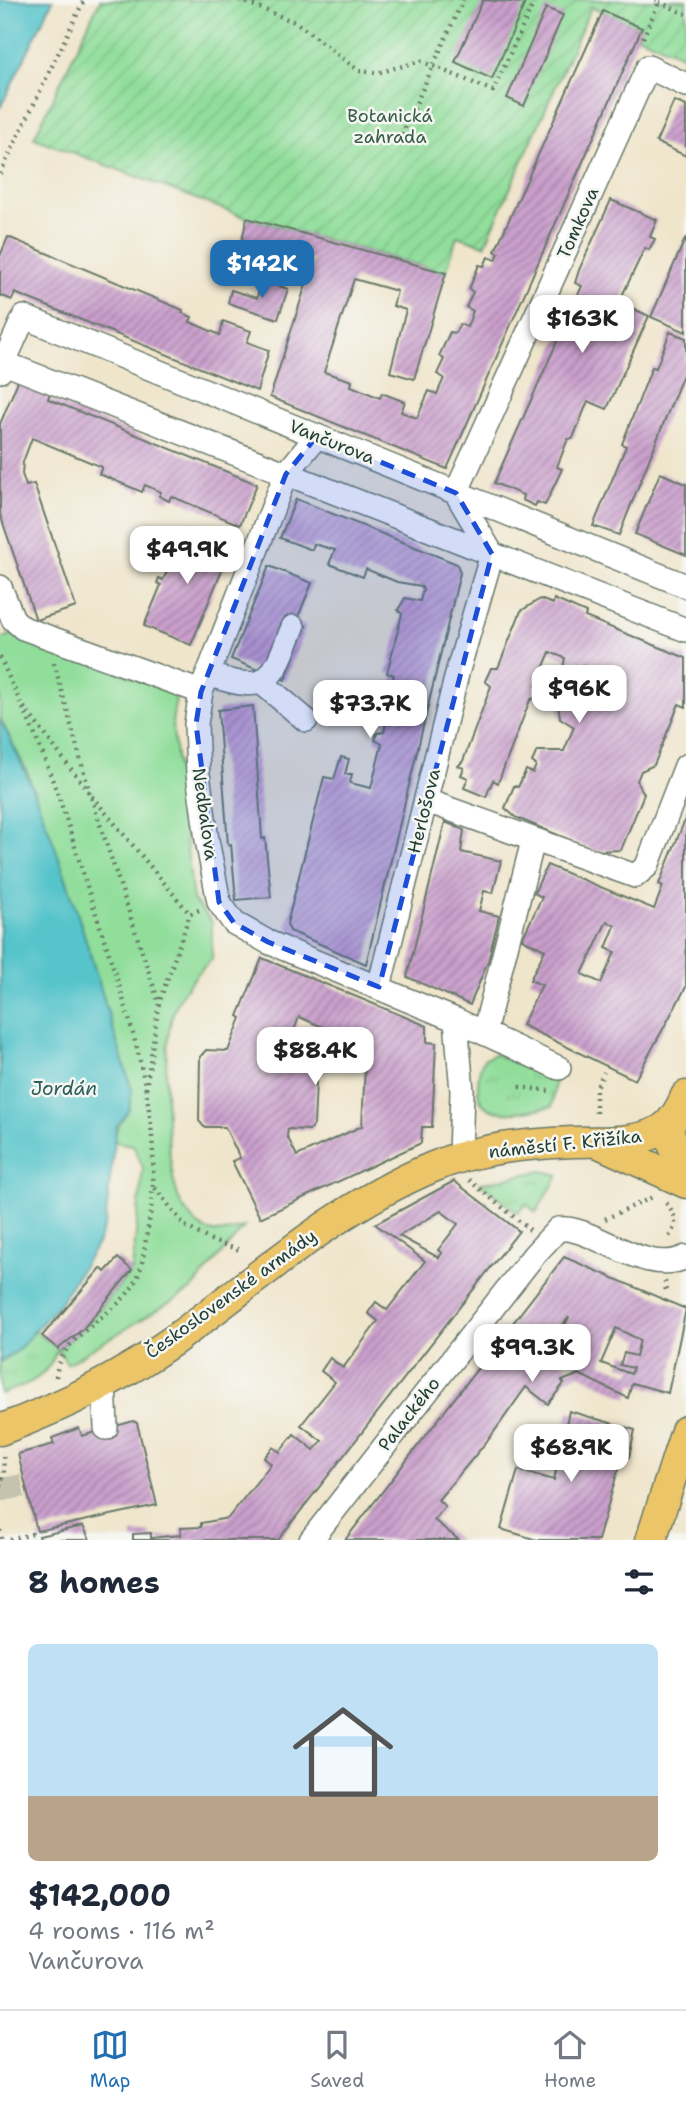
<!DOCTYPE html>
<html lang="en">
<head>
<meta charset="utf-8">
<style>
  body { margin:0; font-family:"Shantell Sans",sans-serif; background:#f6f6f7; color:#1f2937; height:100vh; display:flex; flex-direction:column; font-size:26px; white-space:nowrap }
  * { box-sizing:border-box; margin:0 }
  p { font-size:23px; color:#747a83 }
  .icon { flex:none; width:38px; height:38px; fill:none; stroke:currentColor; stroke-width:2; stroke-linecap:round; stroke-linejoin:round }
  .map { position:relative; height:1540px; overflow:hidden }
  .details { display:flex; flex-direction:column; background:#fff; flex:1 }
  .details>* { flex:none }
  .price { position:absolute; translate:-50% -60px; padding:0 16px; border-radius:14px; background:#fff; color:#222; font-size:23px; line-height:46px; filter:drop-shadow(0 2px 4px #0008) }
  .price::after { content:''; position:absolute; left:50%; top:42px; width:21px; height:16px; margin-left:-10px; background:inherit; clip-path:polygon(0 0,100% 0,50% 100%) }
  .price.selected { background:#1f6fb2; color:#fff }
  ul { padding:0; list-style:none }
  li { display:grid; align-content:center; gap:14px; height:371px; padding:0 28px }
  li span { display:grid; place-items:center; height:217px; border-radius:10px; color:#555 }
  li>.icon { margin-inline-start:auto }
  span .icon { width:126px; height:126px; fill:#fffc; stroke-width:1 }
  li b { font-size:30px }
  h2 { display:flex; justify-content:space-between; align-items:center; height:84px; padding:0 28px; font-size:30px }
  .menu { display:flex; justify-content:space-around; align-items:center; height:98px; border-top:2px solid #e0e1e3; background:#fff; font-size:19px; color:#747a83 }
  .menu a { display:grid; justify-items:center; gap:4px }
  .menu .selected { color:#1f6fb2 }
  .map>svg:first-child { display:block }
</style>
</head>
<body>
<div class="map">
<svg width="686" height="1540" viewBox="0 0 686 1540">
  <defs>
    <pattern id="grass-tufts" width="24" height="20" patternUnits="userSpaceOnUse" patternTransform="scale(1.75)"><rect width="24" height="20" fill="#91de9b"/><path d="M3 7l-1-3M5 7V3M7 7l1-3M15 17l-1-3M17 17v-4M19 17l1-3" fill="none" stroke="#7dbf86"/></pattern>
    <pattern id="garden-furrows" width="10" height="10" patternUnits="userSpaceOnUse" patternTransform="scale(1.75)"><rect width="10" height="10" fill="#91de9b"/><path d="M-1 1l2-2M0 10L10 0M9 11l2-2" fill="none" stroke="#7dbf86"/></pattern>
    <pattern id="building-hatch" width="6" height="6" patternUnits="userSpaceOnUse" patternTransform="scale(1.75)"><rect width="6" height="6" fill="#ca9fcc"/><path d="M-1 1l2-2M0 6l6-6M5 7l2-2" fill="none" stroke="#a383a6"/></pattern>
  </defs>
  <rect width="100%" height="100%" fill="#f6f6f2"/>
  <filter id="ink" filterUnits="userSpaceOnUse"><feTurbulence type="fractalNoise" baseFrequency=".0143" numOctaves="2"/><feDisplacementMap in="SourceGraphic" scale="14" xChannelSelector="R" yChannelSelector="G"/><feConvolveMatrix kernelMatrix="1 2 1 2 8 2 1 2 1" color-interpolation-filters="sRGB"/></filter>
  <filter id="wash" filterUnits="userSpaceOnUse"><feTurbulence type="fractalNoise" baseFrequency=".00686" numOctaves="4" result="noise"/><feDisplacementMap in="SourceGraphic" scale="28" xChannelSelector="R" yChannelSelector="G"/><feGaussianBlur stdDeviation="1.57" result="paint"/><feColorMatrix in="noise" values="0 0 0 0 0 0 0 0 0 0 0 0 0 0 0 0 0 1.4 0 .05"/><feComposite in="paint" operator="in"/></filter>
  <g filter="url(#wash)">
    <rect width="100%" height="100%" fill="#efe5cb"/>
    <g fill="url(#grass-tufts)" stroke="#588e68" stroke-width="2">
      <path d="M 495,1054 L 555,1081 L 552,1107 C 526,1110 475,1126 478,1084 C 479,1074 479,1066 485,1058 Z"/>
      <polygon points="542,1171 559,1175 536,1212 526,1204 518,1213 480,1183"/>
      <path d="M 35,1331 L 58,1349 C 44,1381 31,1383 0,1394 L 0,1362 L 17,1351 Z"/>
    </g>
    <path fill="#91de9b" stroke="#588e68" stroke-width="2" d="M 12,634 L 177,693 L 172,722 L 193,900 L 212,922 L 212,959 C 195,975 178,994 172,1016 C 162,1055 165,1163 179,1199 C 182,1207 192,1220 198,1225 C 213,1237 229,1232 244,1227 L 191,1290 L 67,1364 L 58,1349 L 83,1329 L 132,1270 L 143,1167 L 133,1145 L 114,1142 C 117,1120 128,1114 132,1090 L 28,774 L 0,719 L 0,640 Z"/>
    <polygon fill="url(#garden-furrows)" stroke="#588e68" stroke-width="2" points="100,0 686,0 686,57 638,36 641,28 591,7 485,245 457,236 446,273 247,218 34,138"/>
    <g fill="#56c4cb" stroke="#3a8080" stroke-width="2">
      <polygon points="0,0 53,0 0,108"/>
      <path d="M 0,719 C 61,836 92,966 132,1090 L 129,1110 L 116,1127 L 105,1225 L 97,1244 L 59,1304 L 17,1351 L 0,1362 Z"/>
    </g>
    <g id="blocks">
      <g fill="url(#building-hatch)" fill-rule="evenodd">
        <polygon points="483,0 525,3 492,79 455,62"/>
        <polygon points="546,8 563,15 524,106 507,98"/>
        <polygon points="603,11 642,28 447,469 270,397 314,259 268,248 261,280 234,274 247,218 446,273 414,379 390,372 406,310 393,306 397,291 354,279 324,372 352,381 351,386 380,398 382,393 405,402 401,412 417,418 429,391 437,394 444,378 437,374 444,359 439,356 450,332 455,333 460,324 467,327 473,311 466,307 473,292 469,289 479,265 484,266 488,257 496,260 499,253 495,251"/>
        <polygon points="674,101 686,106 686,156 656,142"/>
        <polygon points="611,200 657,220 650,237 655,239 649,250 645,248 642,254 619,302 649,316 607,409 588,401 573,438 568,439 557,467 562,469 545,505 537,502 535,506 522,500 523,495 494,483 582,286 575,283 579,270"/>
        <polygon points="8,237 183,310 182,313 192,317 190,322 220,335 223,321 251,331 247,342 269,350 257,391 15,293 12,300 0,295 0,256"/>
        <polygon points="686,237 686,332 651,317"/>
        <polygon points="261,280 288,289 278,319 228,303 231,290 257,298"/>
        <polygon points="670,332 686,338 686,367 619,535 593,526 626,446 622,444 652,367 656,368"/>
        <polygon points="20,376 51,389 48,399 257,484 240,525 171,496 169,501 159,496 161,492 145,485 142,492 99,474 102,467 32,438 23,462 22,474 26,486 34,484 76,607 36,620 0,514 0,424"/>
        <polygon points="660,473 686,484 686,555 635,534"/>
        <polygon points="296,499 457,564 460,573 366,964 290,931 287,924 324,777 334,779 341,757 349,759 345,774 352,774 350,783 371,788 382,744 375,740 377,733 384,732 395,685 391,684 394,675 387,673 402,614 398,610 405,598 420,601 423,589 421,586 397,582 366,569 363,577 329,564 335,550 314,544 312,550 280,538"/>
        <polygon points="184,529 231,548 191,645 144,626 161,585 157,583 159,578 163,580 167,572 163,571 176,537 180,539"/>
        <polygon points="269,566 312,583 296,622 263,672 231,659"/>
        <polygon points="540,599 553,604 554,599 586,613 585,617 686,658 686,707 679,704 654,765 641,771 637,781 644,794 621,850 596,851 515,817 505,808 514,786 518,787 526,770 533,773 536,765 532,762 537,751 564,751 574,727 560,718 558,702 568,692 587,694 597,671 582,665 576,674 563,668 565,658 550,652 536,685 540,695 530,700 498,783 493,780 486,797 464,788 468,778 461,775 464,768 458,766 463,761 491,686 485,681 491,668 498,668 521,611"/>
        <polygon points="298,624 306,626 285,680 277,677"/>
        <polygon points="253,706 262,839 265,838 271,897 236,900 231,844 228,845 218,710"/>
        <path d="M 686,817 L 686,987 L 635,1080 L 522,1025 L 542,985 L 530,980 L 545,950 L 522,939 L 542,897 L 534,893 L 547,865 L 654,909 L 663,886 L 659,884 ZM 607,921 L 615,926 L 606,948 L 615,952 L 601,983 L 582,974 Z"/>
        <polygon points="445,822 464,830 461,852 501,861 493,893 484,891 479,911 499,916 488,961 470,1005 407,977"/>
        <path d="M 262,958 L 427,1026 L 427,1042 L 436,1043 L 432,1127 L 422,1127 L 421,1143 L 260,1218 L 232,1161 L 240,1158 L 225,1127 L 204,1127 L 199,1121 L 200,1057 L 206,1050 L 228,1051 L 241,1018 L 238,1016 ZM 299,1017 L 366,1045 L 362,1126 L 297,1156 L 287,1136 L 288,1129 L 310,1130 L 314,1125 L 317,1061 L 310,1054 L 291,1053 L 292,1036 Z"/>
        <path d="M 454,1181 L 519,1231 L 278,1540 L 133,1540 L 133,1534 L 151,1533 L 151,1538 L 181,1535 L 181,1528 L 201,1527 L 201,1523 L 228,1518 L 271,1464 L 264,1458 L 273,1447 L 280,1452 L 294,1434 L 314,1450 L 322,1441 L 301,1425 L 335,1382 L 321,1371 L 330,1358 L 343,1368 L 378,1321 L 368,1313 L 376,1302 L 387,1310 L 425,1261 L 375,1224 ZM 441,1211 L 458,1224 L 438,1250 L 442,1253 L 439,1258 L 399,1236 Z"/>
        <path d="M 564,1257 L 686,1309 L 668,1393 L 632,1383 L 628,1398 L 579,1374 L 562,1381 L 564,1383 L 548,1404 L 526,1387 L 489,1439 L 438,1500 L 445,1506 L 434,1520 L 459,1540 L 345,1540 ZM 569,1317 L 561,1335 L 566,1352 L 579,1359 L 572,1370 L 544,1348 ZM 616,1328 L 640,1340 L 636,1356 L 624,1353 L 620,1365 L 633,1368 L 631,1374 L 601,1363 Z"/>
        <polygon points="118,1258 132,1270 83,1329 58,1349 42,1336 101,1268 105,1272"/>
        <polygon points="569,1411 635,1430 629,1457 624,1456 616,1477 598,1540 537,1540 501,1529 518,1470 554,1480"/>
        <polygon points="133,1421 137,1423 157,1505 37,1531 18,1454 54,1444 52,1438 79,1428 82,1436"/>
        <polygon points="83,1526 90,1540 40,1540 39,1536"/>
      </g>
    </g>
  </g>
  <g filter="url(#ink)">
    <use href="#blocks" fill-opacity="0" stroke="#687869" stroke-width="2"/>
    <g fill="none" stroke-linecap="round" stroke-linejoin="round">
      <polyline stroke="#c5c3ad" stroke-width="23" stroke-dasharray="23 11" stroke-linecap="butt" points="0,1490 26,1485"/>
      <g stroke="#687869" stroke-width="26">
        <g id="minor">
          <polyline points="4,363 686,630"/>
          <polyline points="0,371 24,317 686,586"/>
          <polyline points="317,436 286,474 201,692 196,724 198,774 207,840 219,902 234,923 268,942 456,1020 559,1068"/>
          <polyline points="456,493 648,67 686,85"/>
          <polyline points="456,493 492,554"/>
          <polyline points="0,587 13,619 23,628 201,692"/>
          <path d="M 208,674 C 270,696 271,681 293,627"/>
          <polyline points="261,682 306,720"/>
          <polyline points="427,801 635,876 647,866 686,766"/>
          <polyline points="379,987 458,670 492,554"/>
          <polyline points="456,1020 462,1091 460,1157"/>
          <polyline points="484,1033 533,841"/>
          <polyline points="104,1381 106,1428"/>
          <path d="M 311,1540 L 534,1255 L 558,1229 C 592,1224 644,1278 686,1257"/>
        </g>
      </g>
      <g stroke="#687869" stroke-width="33">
        <g id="major">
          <polyline points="667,1127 686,1180"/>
          <polyline points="597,1142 686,1183"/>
          <path d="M 0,1430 C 59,1408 122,1377 174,1340 C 259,1278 335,1208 433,1167 C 477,1148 527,1144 574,1142 C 599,1141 633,1144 657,1132 C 672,1126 680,1110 686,1096"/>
          <polyline points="651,1540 686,1431"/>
        </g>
      </g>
      <g stroke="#687869" stroke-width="4.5" stroke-dasharray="2 5" stroke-linecap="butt">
        <polyline points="240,0 297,23 359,71 377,73 421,61 493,91 535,0"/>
        <polyline points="659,2 686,14"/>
        <polyline points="643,38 659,2 656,0"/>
        <polyline points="399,141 463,0"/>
        <polyline points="0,174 84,0"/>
        <path d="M 0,657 C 16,694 34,730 48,768 C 67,816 80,866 96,914 C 129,1017 169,1124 147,1233 C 144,1249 143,1270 134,1284 C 114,1319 57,1335 56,1379"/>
        <polyline points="54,663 90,794 159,1003"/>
        <polyline points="24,707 90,794 190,914"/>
        <polyline points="519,1087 551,1091"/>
        <polyline points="146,1089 159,1003 190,914 199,910"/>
        <polyline points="596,1113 596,1089 604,1072"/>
        <polyline points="469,1180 530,1230"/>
        <polyline points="155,1188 185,1226 212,1241 240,1250"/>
        <path d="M 666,1203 C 677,1215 678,1226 667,1239"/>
        <polyline points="605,1219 655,1196"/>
        <polyline points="665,1281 666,1293"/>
        <polyline points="0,1486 4,1473 3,1453"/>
        <polyline points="0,1530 2,1540"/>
        <polyline points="10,1540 32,1534 33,1540"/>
      </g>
      <use href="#minor" stroke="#fff" stroke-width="23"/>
      <use href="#major" stroke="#ecc569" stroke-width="30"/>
    </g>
  </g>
  <path fill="#1d4ed8" fill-opacity="0.2" stroke="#1d4ed8" stroke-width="5" stroke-dasharray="14 9" stroke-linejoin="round" d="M 317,436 L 456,493 L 492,554 L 379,987 L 268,942 L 234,923 L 219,902 L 196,724 L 201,692 L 286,474 Z"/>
  <g text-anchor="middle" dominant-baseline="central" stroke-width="5" stroke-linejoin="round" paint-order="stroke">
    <g font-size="18" fill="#365d49" stroke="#f6f6f2">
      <text x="390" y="116">Botanická<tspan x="390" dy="21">zahrada</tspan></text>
    </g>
    <g font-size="18" fill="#1f3d34" stroke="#f6f6f2">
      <text transform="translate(578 223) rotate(-66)">Tomkova</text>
      <text transform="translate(332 442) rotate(22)">Vančurova</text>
      <text transform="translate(424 811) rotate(-76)">Herlošova</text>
      <text transform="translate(205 814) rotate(82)">Nedbalova</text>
      <text transform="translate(565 1144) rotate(-6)">náměstí F. Křižíka</text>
      <text transform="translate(231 1294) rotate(-36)">Československé armády</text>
      <text transform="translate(409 1414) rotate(-52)">Palackého</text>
    </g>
    <g font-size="19" font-style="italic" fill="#2d5f5a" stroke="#f6f6f2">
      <text x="64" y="1088">Jordán</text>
    </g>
  </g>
</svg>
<b class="price selected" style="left:262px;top:300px">$142K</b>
<b class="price" style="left:582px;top:355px">$163K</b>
<b class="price" style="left:187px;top:586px">$49.9K</b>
<b class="price" style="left:579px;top:725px">$96K</b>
<b class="price" style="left:370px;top:740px">$73.7K</b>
<b class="price" style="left:315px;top:1087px">$88.4K</b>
<b class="price" style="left:532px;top:1384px">$99.3K</b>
<b class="price" style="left:571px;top:1484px">$68.9K</b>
</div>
<section class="details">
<h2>8 homes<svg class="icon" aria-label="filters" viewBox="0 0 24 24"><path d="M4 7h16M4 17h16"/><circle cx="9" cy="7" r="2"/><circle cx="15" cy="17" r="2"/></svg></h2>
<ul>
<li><span style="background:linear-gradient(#bfe0f5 70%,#b9a48a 0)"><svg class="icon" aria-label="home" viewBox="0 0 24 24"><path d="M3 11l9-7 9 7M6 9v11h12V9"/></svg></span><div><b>$142,000</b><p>4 rooms · 116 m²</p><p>Vančurova</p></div></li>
</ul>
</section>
<nav class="menu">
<a class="selected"><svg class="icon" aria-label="map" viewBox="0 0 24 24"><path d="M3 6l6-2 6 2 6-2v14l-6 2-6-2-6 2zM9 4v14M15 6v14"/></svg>Map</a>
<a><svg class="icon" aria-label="saved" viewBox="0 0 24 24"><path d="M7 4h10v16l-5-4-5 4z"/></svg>Saved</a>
<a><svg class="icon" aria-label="home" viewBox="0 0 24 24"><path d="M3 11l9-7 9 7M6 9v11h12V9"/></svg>Home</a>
</nav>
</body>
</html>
